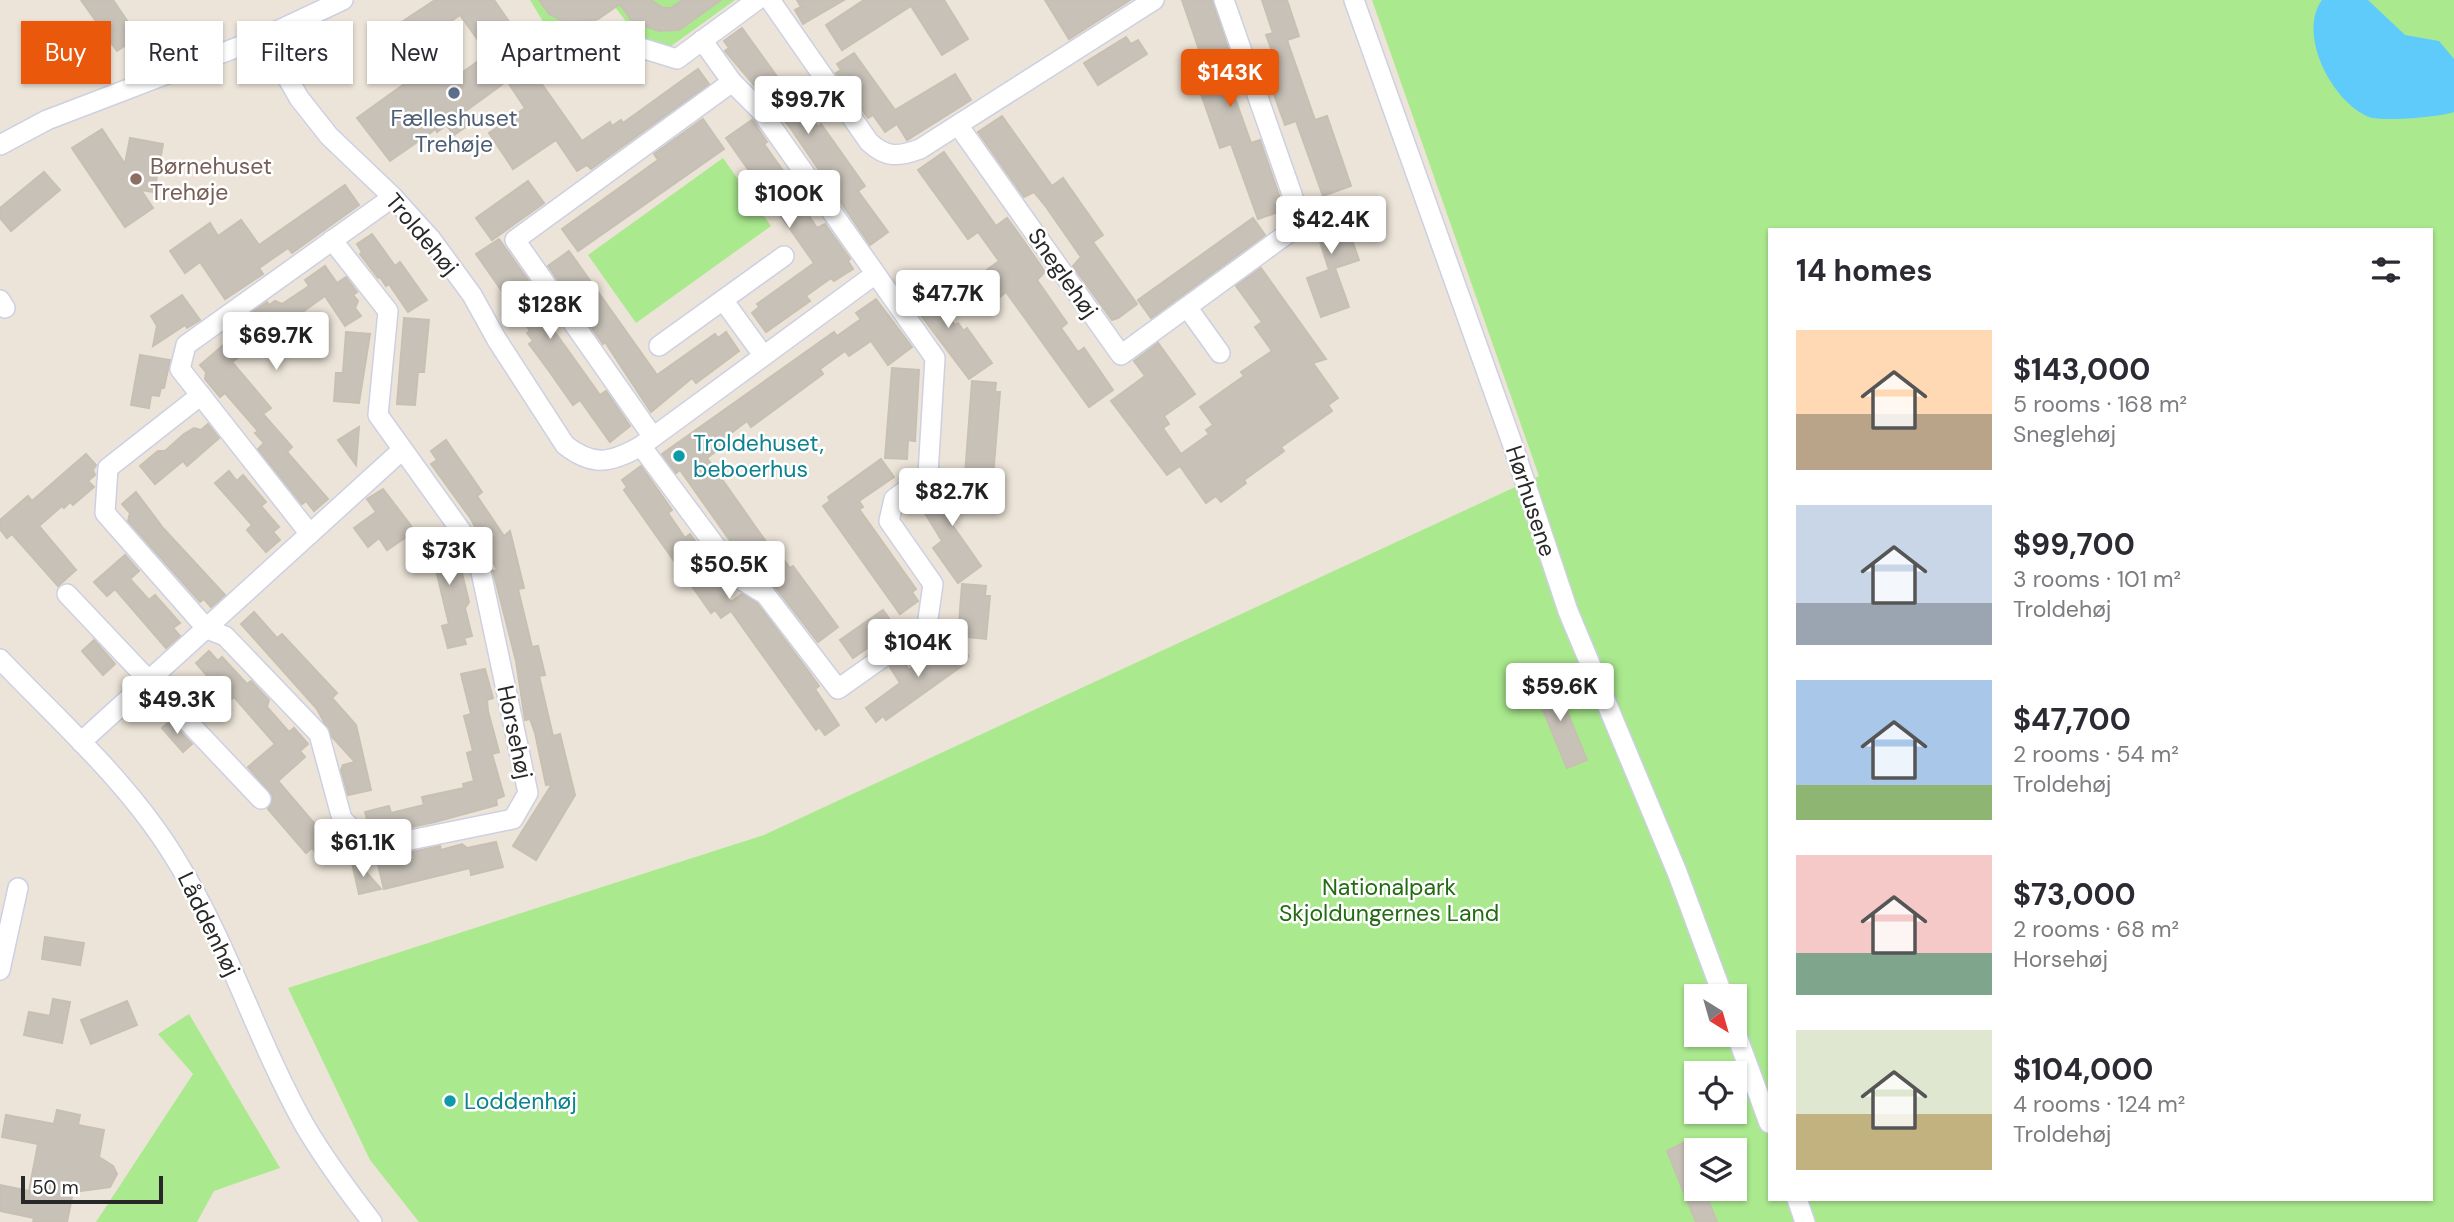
<!DOCTYPE html>
<html lang="en">
<head>
<meta charset="utf-8">
<style>
  body { margin:0; font-family:"DM Sans",sans-serif; background:#f7f7f7; color:#2b2b33; height:100vh; display:flex; flex-direction:column; font-size:26px; white-space:nowrap }
  * { box-sizing:border-box; margin:0 }
  p { font-size:23px; color:#7c7c81 }
  .icon { flex:none; width:38px; height:38px; fill:none; stroke:currentColor; stroke-width:2; stroke-linecap:round; stroke-linejoin:round }
  .map { position:relative; flex:1; overflow:hidden }
  .side { position:absolute; left:1768px; top:228px; width:665px; height:973px; display:flex; flex-direction:column; background:#fff; border-radius:0px; box-shadow:0 2px 5px #0004 }
  .side>* { flex:none }
  .top-card { position:absolute; left:21px; top:21px; width:665px; height:63px; display:flex; gap:14px }
  .needle { width:46px; rotate:143deg }
  .fabs { position:absolute; left:1684px; top:984px; display:grid; gap:14px }
  .fabs a { display:grid; place-items:center; width:63px; height:63px; border-radius:0px; background:#fff; box-shadow:0 2px 5px #0004; font-size:35px }
  .scale { position:absolute; left:21px; bottom:18px; width:142px; box-sizing:border-box; padding-left:7px; border:4px solid #282828; border-top:0; font-size:19px; line-height:24px; white-space:nowrap; color:#282828; -webkit-text-stroke:5px #fff; paint-order:stroke }
  .price { position:absolute; translate:-50% -60px; padding:0 16px; border-radius:7px; background:#fff; color:#222; font-size:23px; line-height:46px; filter:drop-shadow(0 2px 4px #0008) }
  .price::after { content:''; position:absolute; left:50%; top:42px; width:21px; height:16px; margin-left:-10px; background:inherit; clip-path:polygon(0 0,100% 0,50% 100%) }
  .price.current { background:#ea580c; color:#fff }
  ul { padding:0; list-style:none }
  li { display:flex; align-items:center; gap:21px; height:175px; padding:0 28px }
  li span { display:grid; place-items:center; flex:none; width:196px; height:140px; border-radius:0px; color:#555 }
  li>.icon { margin-inline-start:auto }
  span .icon { width:84px; height:84px; fill:#fffc; stroke-width:1 }
  li b { font-size:30px }
  h2 { display:flex; justify-content:space-between; align-items:center; height:84px; padding:0 28px; font-size:30px }
  .pill { padding:0 24px; border-radius:0px; background:#fff; box-shadow:0 2px 5px #0004; font-size:24px; line-height:63px }
  .pill.current { background:#ea580c; color:#fff }
  .map>svg:first-child { display:block }
</style>
</head>
<body>
<div class="map">
<svg width="2454" height="1222" viewBox="0 0 2454 1222">
  <rect width="100%" height="100%" fill="#ece4d8"/>
  <g fill="#aae98e" fill-rule="evenodd">
    <polygon points="530,0 735,0 667,49 638,37 615,7 559,48"/>
    <path d="M 1372,0 L 2454,0 L 2454,1222 L 419,1222 L 370,1160 L 288,988 L 764,835 L 1539,476 ZM 1769,229 L 2431,229 L 2431,1199 L 1769,1199 ZM 1696,996 L 1734,996 L 1734,1034 L 1696,1034 ZM 1696,1073 L 1734,1073 L 1734,1111 L 1696,1111 ZM 1696,1150 L 1734,1150 L 1734,1188 L 1696,1188 Z"/>
    <polygon points="723,158 771,226 636,323 588,255"/>
    <polygon points="189,1014 280,1168 214,1191 197,1222 96,1222 193,1074 158,1034"/>
  </g>
  <path fill="#5fcbfa" d="M 2322,0 L 2368,0 L 2405,35 L 2439,41 L 2454,59 L 2454,112 C 2441,117 2382,122 2369,117 C 2332,102 2297,34 2322,0 Z"/>
  <g fill="#c7c1b8" stroke="#c7c0b2" stroke-width="2" fill-rule="evenodd">
    <polygon points="81,0 113,0 138,37 117,51"/>
    <path d="M 435,0 L 494,0 L 512,26 L 508,28 L 519,43 L 515,46 L 582,141 L 610,122 L 612,126 L 621,120 L 623,123 L 698,69 L 709,84 L 591,169 L 587,165 L 577,171 L 556,140 L 513,169 L 489,133 L 525,108 L 507,81 L 463,113 L 470,124 L 454,135 L 446,125 L 437,132 L 436,129 L 390,161 L 357,118 L 407,82 L 376,39 ZM 460,15 L 488,54 L 449,82 L 421,43 Z"/>
    <polygon points="539,0 651,0 663,8 671,8 682,0 721,0 679,30 659,31 645,26 641,34 620,4 598,19 567,23 549,14"/>
    <polygon points="797,0 844,0 803,24 795,10 801,7"/>
    <polygon points="864,0 944,0 968,39 942,55 911,6 842,50 826,25"/>
    <polygon points="1045,0 1130,0 1069,39"/>
    <polygon points="1182,0 1212,0 1231,57 1222,62 1251,143 1260,140 1284,210 1258,219 1231,144 1220,148 1195,77 1207,73"/>
    <polygon points="1262,0 1287,0 1299,36 1287,40 1315,120 1327,116 1351,186 1323,196 1296,121 1285,125 1260,55 1272,51 1266,35 1273,33"/>
    <polygon points="742,28 809,121 812,119 818,127 821,124 865,186 858,191 888,232 870,245 789,126 725,51 729,48 724,41"/>
    <polygon points="1126,37 1131,44 1138,40 1147,54 1098,85 1084,63"/>
    <polygon points="854,53 895,110 955,74 971,100 907,140 897,124 885,132 873,115 868,118 836,73 841,70 837,64"/>
    <polygon points="1002,116 1052,186 1063,178 1103,235 1093,242 1137,304 1118,318 1112,320 1073,266 1081,257 1044,204 1034,192 1024,197 978,132"/>
    <polygon points="703,119 724,149 578,251 562,229 658,160 654,154"/>
    <polygon points="752,120 767,142 764,144 804,200 800,202 817,228 825,224 850,259 848,261 853,269 834,281 831,278 806,296 810,301 766,332 752,313 759,307 757,304 814,263 726,138"/>
    <polygon points="102,129 125,164 130,138 163,144 154,192 141,190 153,208 125,227 72,148"/>
    <polygon points="944,152 996,226 1007,218 1021,237 1045,272 1037,280 1067,323 1061,328 1078,352 1084,348 1113,390 1089,407 1006,292 995,301 976,278 999,261 978,232 968,239 918,170"/>
    <polygon points="44,172 60,190 11,231 0,218 0,208"/>
    <polygon points="528,181 544,203 492,240 476,218"/>
    <polygon points="345,185 359,205 292,253 288,248 259,268 263,274 225,299 200,262 185,273 170,251 210,223 218,236 241,220 259,245"/>
    <polygon points="1337,198 1359,260 1335,268 1349,307 1321,317 1307,278 1329,270 1309,207"/>
    <polygon points="1253,218 1265,235 1151,318 1138,300"/>
    <polygon points="372,234 395,266 400,262 427,300 408,312 389,284 386,286 380,277 378,278 360,254 362,252 357,244"/>
    <polygon points="499,239 549,310 542,314 600,395 606,391 630,426 610,442 580,400 573,405 549,371 529,344 533,341 527,333 530,331 476,254"/>
    <polygon points="569,251 657,375 715,334 718,338 726,332 739,351 696,383 692,378 651,412 605,342 603,344 548,266"/>
    <polygon points="325,266 337,283 346,277 357,292 353,295 358,301 355,308 361,316 345,326 325,296 232,362 271,408 263,414 292,447 287,452 328,499 314,511 306,501 302,504 258,449 264,443 255,433 258,431 225,393 220,397 205,379 206,372 200,365 234,336 232,332 252,317 250,314 267,302 269,305 275,301 282,304 309,286 305,280"/>
    <polygon points="1261,268 1326,359 1313,363 1338,398 1328,405 1332,411 1281,447 1284,451 1244,480 1246,483 1221,502 1216,496 1206,503 1180,466 1167,475 1111,401 1145,376 1134,361 1158,343 1195,394 1164,416 1169,424 1163,428 1181,454 1209,434 1206,430 1213,425 1200,407 1244,376 1241,372 1272,351 1255,327 1262,322 1236,286"/>
    <polygon points="916,279 921,286 925,284 955,325 958,323 964,331 967,328 992,363 969,379 901,289"/>
    <polygon points="182,295 200,320 187,328 185,325 153,346 157,326 151,316"/>
    <polygon points="876,299 912,347 888,365 871,341 849,356 845,351 820,369 823,374 751,427 747,421 722,440 726,444 707,458 781,563 784,560 790,568 793,566 838,627 818,642 775,587 753,573 680,470 676,473 662,454 834,332 837,336 861,319 856,313"/>
    <polygon points="404,318 429,320 424,372 418,372 415,405 397,404"/>
    <polygon points="346,332 370,334 359,403 334,401 336,373 343,373"/>
    <polygon points="140,355 170,360 164,388 161,388 159,396 151,395 149,408 131,405"/>
    <polygon points="892,368 919,370 915,441 908,440 907,459 885,458"/>
    <polygon points="972,381 996,383 995,392 1000,392 993,477 965,475"/>
    <polygon points="208,424 219,438 187,466 183,461 155,484 140,466 158,451 165,451 184,434 194,428 201,430"/>
    <polygon points="359,427 356,465 338,440"/>
    <polygon points="446,440 482,492 477,496 504,536 510,531 524,588 518,589 532,647 538,646 545,675 539,676 553,736 560,734 575,795 536,860 513,846 552,784 546,785 535,733 530,719 525,720 516,661 493,571 497,570 471,519 431,464 437,460 431,451"/>
    <polygon points="86,454 96,465 93,470 95,475 88,481 94,487 73,505 70,502 64,508 62,506 39,526 76,570 58,586 12,534 7,538 0,529 0,520 28,496 32,501"/>
    <polygon points="881,459 894,477 859,501 863,507 859,509 916,589 912,592 918,601 900,614 823,506 830,501 828,497"/>
    <polygon points="641,466 672,510 668,513 685,538 690,534 715,569 710,573 731,602 742,594 757,603 809,672 819,686 815,689 839,725 825,735 819,727 816,730 731,611 721,618 715,610 711,613 624,490 627,487 622,480"/>
    <polygon points="229,471 237,481 243,475 266,502 261,506 279,527 273,532 280,540 266,552 247,530 252,525 215,483"/>
    <polygon points="962,475 976,494 968,499 970,503 948,519 981,566 958,583 933,548 942,541 920,505"/>
    <polygon points="383,489 415,531 387,550 379,538 368,547 354,528 376,512 367,499"/>
    <polygon points="136,492 163,528 225,595 211,607 204,599 200,602 128,521 130,513 122,504"/>
    <polygon points="439,529 445,538 449,535 453,540 456,553 451,557 462,573 469,602 465,608 472,636 464,638 466,644 448,648 442,626 449,624 435,566 418,542"/>
    <polygon points="125,555 139,571 130,579 149,600 155,595 180,623 173,628 180,636 166,648 115,589 107,596 94,582"/>
    <polygon points="962,584 986,586 985,596 990,596 986,639 958,636"/>
    <polygon points="883,610 898,631 872,650 869,647 853,658 840,640"/>
    <polygon points="254,612 277,638 282,634 337,693 332,698 356,725 371,790 348,795 341,770 343,765 355,762 332,737 317,709 241,624"/>
    <polygon points="954,637 968,656 960,662 963,665 886,720 883,716 876,722 866,708 900,683 890,667 901,659 909,670"/>
    <polygon points="94,640 115,664 103,675 82,651"/>
    <polygon points="209,651 218,661 222,657 247,684 251,681 269,700 267,707 289,732 294,728 308,744 300,751 305,757 278,781 325,836 330,832 346,849 326,864 312,848 306,853 268,809 273,796 248,767 275,744 234,697 229,701 196,663"/>
    <polygon points="485,669 493,698 487,700 488,711 499,752 492,754 504,796 496,799 497,805 435,822 377,834 376,829 370,830 365,812 389,806 391,813 424,805 422,797 464,788 463,784 474,781 467,753 473,751 464,716 471,714 461,674"/>
    <polygon points="1553,678 1587,760 1567,768 1533,686"/>
    <polygon points="170,721 192,744 183,752 162,728"/>
    <polygon points="496,842 503,867 471,875 470,868 384,889 378,865 384,863 383,858 440,846 441,850 462,844 467,848"/>
    <polygon points="350,854 381,889 359,894"/>
    <polygon points="45,937 84,943 80,965 42,959"/>
    <polygon points="53,999 70,1002 62,1043 24,1035 29,1012 50,1016"/>
    <polygon points="127,1001 137,1025 91,1044 81,1020"/>
    <polygon points="57,1110 80,1115 78,1125 104,1130 99,1157 113,1166 117,1174 110,1187 73,1192 67,1222 33,1222 34,1218 0,1211 0,1185 29,1191 38,1144 2,1137 6,1115 54,1124"/>
    <polygon points="1685,1142 1696,1169 1696,1188 1703,1188 1717,1222 1696,1222 1667,1151"/>
  </g>
  <g fill="none" stroke-linecap="round" stroke-linejoin="round">
    <g stroke="#cdd0e3" stroke-width="22">
      <g id="minor">
        <path d="M 770,0 L 869,142 C 886,158 898,157 920,149 L 1154,0"/>
        <polyline points="1354,0 1511,440 1568,611 1677,872 1723,996"/>
        <path d="M 264,37 L 299,98 L 329,136 L 393,197 L 431,239 L 472,295 L 497,340 L 565,445 C 593,467 611,463 641,446 L 874,275"/>
        <polyline points="581,72 622,42 677,59 757,0"/>
        <polyline points="958,125 1121,355 1302,223 1224,0"/>
        <polyline points="0,145 47,120 264,37 343,0"/>
        <polyline points="0,300 5,308"/>
        <polyline points="723,300 763,355"/>
        <polyline points="1187,307 1220,353"/>
        <polyline points="659,346 784,256"/>
        <polyline points="201,395 108,468 105,513 207,629 225,636 319,734 342,819 371,848 513,819 528,793 477,553 378,415 388,311 332,240"/>
        <polyline points="653,437 515,240 732,82"/>
        <polyline points="641,446 740,579 765,594 838,689 927,626 933,584 889,521 894,499 928,474 935,358 760,110 732,82 702,40"/>
        <polyline points="310,534 180,369 186,345 393,197"/>
        <polyline points="67,594 261,799"/>
        <path d="M 0,659 C 62,724 132,785 178,863 C 229,946 257,1041 305,1126 C 325,1160 348,1191 372,1222"/>
        <polyline points="81,742 401,451"/>
        <polyline points="0,970 18,888"/>
        <polyline points="1734,1028 1769,1123"/>
        <polyline points="1797,1199 1805,1222"/>
      </g>
    </g>
    <use href="#minor" stroke="#fff" stroke-width="19"/>
  </g>
  <circle fill="#5c6f8a" stroke="#fff" stroke-width="2.5" cx="454" cy="93" r="7"/>
  <circle fill="#8d6e63" stroke="#fff" stroke-width="2.5" cx="136" cy="179" r="7"/>
  <g fill="#0f9aa8" stroke="#fff" stroke-width="2.5">
    <circle cx="679" cy="456" r="7"/>
    <circle cx="450" cy="1101" r="7"/>
  </g>
  <g text-anchor="middle" dominant-baseline="central" stroke-width="5" stroke-linejoin="round" paint-order="stroke">
    <g font-size="23" fill="#4e5e75" stroke="#fff">
      <text x="454" y="118">Fælleshuset<tspan x="454" dy="26">Trehøje</tspan></text>
    </g>
    <g font-size="23" fill="#785e54" stroke="#fff" text-anchor="start">
      <text x="150" y="166">Børnehuset<tspan x="150" dy="26">Trehøje</tspan></text>
    </g>
    <g font-size="23" fill="#282828" stroke="#fff">
      <text transform="translate(422 234) rotate(50)">Troldehøj</text>
      <text transform="translate(1063 273) rotate(55)">Sneglehøj</text>
      <text transform="translate(1531 501) rotate(72)">Hørhusene</text>
      <text transform="translate(515 732) rotate(78)">Horsehøj</text>
      <text transform="translate(209 924) rotate(64)">Låddenhøj</text>
    </g>
    <g font-size="23" fill="#0d838f" stroke="#fff" text-anchor="start">
      <text x="693" y="443">Troldehuset,<tspan x="693" dy="26">beboerhus</tspan></text>
      <text x="464" y="1101">Loddenhøj</text>
    </g>
    <g font-size="23" fill="#226b12" stroke="#fff">
      <text x="1389" y="887">Nationalpark<tspan x="1389" dy="26">Skjoldungernes Land</tspan></text>
    </g>
  </g>
</svg>
<div class="fabs">
<a><svg class="needle" viewBox="-14 -14 28 28"><path d="M0-13l5 13h-10z" fill="#e53935"/><path d="M0 13l5-13h-10z" fill="#7c7c81"/></svg></a>
<a><svg class="icon" aria-label="locate" viewBox="0 0 24 24"><circle cx="12" cy="12" r="6"/><path d="M12 2v4M12 18v4M2 12h4M18 12h4"/></svg></a>
<a><svg class="icon" aria-label="layers" viewBox="0 0 24 24"><path d="M12 4l9 5-9 5-9-5zM3 14l9 5 9-5"/></svg></a>
</div>
<div class="scale">50 m</div>
<b class="price current" style="left:1230px;top:109px">$143K</b>
<b class="price" style="left:808px;top:136px">$99.7K</b>
<b class="price" style="left:789px;top:230px">$100K</b>
<b class="price" style="left:1331px;top:256px">$42.4K</b>
<b class="price" style="left:948px;top:330px">$47.7K</b>
<b class="price" style="left:550px;top:341px">$128K</b>
<b class="price" style="left:276px;top:372px">$69.7K</b>
<b class="price" style="left:952px;top:528px">$82.7K</b>
<b class="price" style="left:449px;top:587px">$73K</b>
<b class="price" style="left:729px;top:601px">$50.5K</b>
<b class="price" style="left:918px;top:679px">$104K</b>
<b class="price" style="left:1560px;top:723px">$59.6K</b>
<b class="price" style="left:177px;top:736px">$49.3K</b>
<b class="price" style="left:363px;top:879px">$61.1K</b>
<div class="top-card">
<a class="pill current">Buy</a>
<a class="pill">Rent</a>
<a class="pill">Filters</a>
<a class="pill">New</a>
<a class="pill">Apartment</a>
</div>
<section class="side">
<h2>14 homes<svg class="icon" aria-label="filters" viewBox="0 0 24 24"><path d="M4 7h16M4 17h16"/><circle cx="9" cy="7" r="2"/><circle cx="15" cy="17" r="2"/></svg></h2>
<ul>
<li><span style="background:linear-gradient(#ffd9b3 60%,#b9a48a 0)"><svg class="icon" aria-label="home" viewBox="0 0 24 24"><path d="M3 11l9-7 9 7M6 9v11h12V9"/></svg></span><div><b>$143,000</b><p>5 rooms · 168 m²</p><p>Sneglehøj</p></div></li>
<li><span style="background:linear-gradient(#c9d6e8 70%,#9aa5b1 0)"><svg class="icon" aria-label="home" viewBox="0 0 24 24"><path d="M3 11l9-7 9 7M6 9v11h12V9"/></svg></span><div><b>$99,700</b><p>3 rooms · 101 m²</p><p>Troldehøj</p></div></li>
<li><span style="background:linear-gradient(#a9c7e8 75%,#8fb573 0)"><svg class="icon" aria-label="home" viewBox="0 0 24 24"><path d="M3 11l9-7 9 7M6 9v11h12V9"/></svg></span><div><b>$47,700</b><p>2 rooms · 54 m²</p><p>Troldehøj</p></div></li>
<li><span style="background:linear-gradient(#f6c9c9 70%,#7fa58c 0)"><svg class="icon" aria-label="home" viewBox="0 0 24 24"><path d="M3 11l9-7 9 7M6 9v11h12V9"/></svg></span><div><b>$73,000</b><p>2 rooms · 68 m²</p><p>Horsehøj</p></div></li>
<li><span style="background:linear-gradient(#dfe7d0 60%,#c2b280 0)"><svg class="icon" aria-label="home" viewBox="0 0 24 24"><path d="M3 11l9-7 9 7M6 9v11h12V9"/></svg></span><div><b>$104,000</b><p>4 rooms · 124 m²</p><p>Troldehøj</p></div></li>
</ul>
</section>
</div>
</body>
</html>
